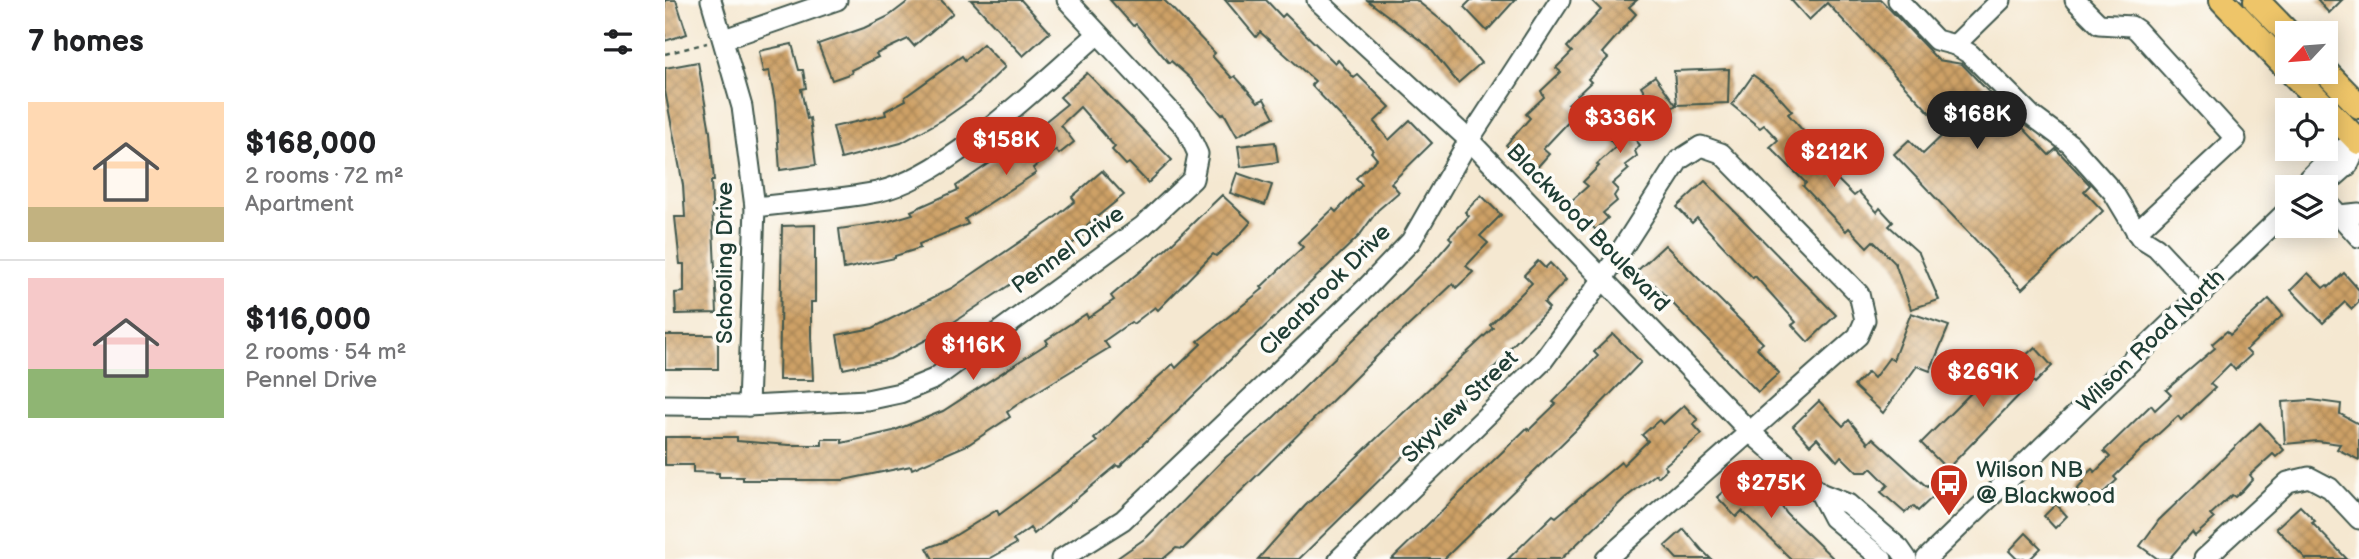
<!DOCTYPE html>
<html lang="en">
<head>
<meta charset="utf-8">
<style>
  body { margin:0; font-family:"Balsamiq Sans",sans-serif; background:#f6f6f6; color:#202124; height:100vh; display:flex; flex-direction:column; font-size:26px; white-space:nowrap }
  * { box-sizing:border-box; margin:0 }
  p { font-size:23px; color:#757577 }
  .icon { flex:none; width:38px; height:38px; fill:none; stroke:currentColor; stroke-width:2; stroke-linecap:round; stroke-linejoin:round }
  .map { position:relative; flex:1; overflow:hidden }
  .panel { display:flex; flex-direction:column; background:#fff; width:665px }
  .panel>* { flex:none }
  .needle { width:46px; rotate:244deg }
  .fabs { position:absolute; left:1610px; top:21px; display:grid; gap:14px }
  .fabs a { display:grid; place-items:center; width:63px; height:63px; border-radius:0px; background:#fff; box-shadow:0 4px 18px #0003; font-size:35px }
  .price { position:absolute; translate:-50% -60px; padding:0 16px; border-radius:24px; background:#c8321e; color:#fff; font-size:23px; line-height:46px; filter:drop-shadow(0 2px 4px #0008) }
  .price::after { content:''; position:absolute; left:50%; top:42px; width:21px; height:16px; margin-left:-10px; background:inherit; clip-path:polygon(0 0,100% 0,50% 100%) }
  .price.active { background:#222; color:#fff }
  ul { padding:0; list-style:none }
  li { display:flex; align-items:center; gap:21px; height:175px; padding:0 28px }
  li+li { border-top:2px solid #e0e0e0 }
  li span { display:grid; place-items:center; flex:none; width:196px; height:140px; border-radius:0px; color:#555 }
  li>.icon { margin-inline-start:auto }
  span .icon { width:84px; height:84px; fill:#fffc; stroke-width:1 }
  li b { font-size:30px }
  h2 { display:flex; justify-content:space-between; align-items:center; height:84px; padding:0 28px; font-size:30px }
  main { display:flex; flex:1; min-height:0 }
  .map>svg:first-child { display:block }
</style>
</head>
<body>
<main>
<section class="panel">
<h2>7 homes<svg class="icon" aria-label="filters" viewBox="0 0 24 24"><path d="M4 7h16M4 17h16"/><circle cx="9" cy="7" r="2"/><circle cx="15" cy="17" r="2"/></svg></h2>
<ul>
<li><span style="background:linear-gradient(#ffd9b3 75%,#c2b280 0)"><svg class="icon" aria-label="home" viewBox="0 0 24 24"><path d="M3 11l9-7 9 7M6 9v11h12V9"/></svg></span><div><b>$168,000</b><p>2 rooms · 72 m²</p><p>Apartment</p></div></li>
<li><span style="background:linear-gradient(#f6c9c9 65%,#8fb573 0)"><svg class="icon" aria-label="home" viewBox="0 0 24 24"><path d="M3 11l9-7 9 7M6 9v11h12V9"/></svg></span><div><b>$116,000</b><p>2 rooms · 54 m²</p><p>Pennel Drive</p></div></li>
</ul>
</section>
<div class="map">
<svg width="1694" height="559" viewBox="0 0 1694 559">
  <defs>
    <pattern id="building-cross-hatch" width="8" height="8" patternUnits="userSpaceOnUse" patternTransform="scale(1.75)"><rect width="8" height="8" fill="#cea166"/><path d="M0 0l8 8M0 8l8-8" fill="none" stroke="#a78455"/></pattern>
  </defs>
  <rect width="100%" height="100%" fill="#fdfcf7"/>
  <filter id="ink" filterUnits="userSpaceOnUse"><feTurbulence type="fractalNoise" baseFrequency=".0143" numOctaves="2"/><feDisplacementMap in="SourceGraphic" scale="14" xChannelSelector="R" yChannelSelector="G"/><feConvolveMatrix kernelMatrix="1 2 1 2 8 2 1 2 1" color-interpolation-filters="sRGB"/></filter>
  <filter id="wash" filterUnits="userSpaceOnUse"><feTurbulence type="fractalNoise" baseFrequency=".00686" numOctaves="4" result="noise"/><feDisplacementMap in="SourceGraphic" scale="28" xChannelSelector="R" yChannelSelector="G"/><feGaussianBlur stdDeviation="1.57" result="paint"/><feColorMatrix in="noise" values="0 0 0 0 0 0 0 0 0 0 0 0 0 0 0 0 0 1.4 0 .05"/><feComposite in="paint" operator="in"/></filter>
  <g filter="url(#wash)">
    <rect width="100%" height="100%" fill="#f5e8d1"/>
    <g id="blocks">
      <g fill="url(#building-cross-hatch)">
        <polygon points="0,0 11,0 22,34 0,41"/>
        <polygon points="245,0 276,0 288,13 249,46 243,39 211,54 213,57 186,70 187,73 167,80 153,44 199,28 224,16"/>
        <polygon points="306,0 356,0 385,32 358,56"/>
        <polygon points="445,0 499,0 550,53 547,56 567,78 570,76 593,102 599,99 609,117 572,136 559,113 557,115 525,78 506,61 504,63 471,24 468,26"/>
        <polygon points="560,0 601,0 617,17 620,14 670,63 673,60 689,78 693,75 725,107 709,122 724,140 745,120 767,143 726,183 734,192 713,210 694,236 454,467 452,465 369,534 365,528 348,540 351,544 324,559 268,559 262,548 281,541 332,510 334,515 432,442 429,439 491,379 508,364 511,368 536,344 533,341 598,289 596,287 638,247 633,242 668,209 671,212 697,185 691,178 712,159 706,152 708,150 646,85 650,81 595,32 591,37"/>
        <polygon points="702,0 751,0 786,28 816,63 793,83 764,47"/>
        <polygon points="806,0 850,0 822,31 799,7"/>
        <polygon points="926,0 972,0 964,7 971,14 937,53 943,58 923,79 926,82 903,104 912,113 878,149 884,154 869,171 841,145 865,118 861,114 879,97 876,91 896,72 891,68 907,52 902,47 936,10"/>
        <polygon points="1126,0 1216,0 1273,60 1297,64 1384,155 1391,149 1425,185 1419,191 1438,211 1357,289 1229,154 1244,140 1258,154 1282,131 1162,3 1144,20"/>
        <polygon points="1652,0 1677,0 1664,13"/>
        <polygon points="127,44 134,70 138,70 141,88 136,89 142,119 145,118 151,165 115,170 110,102 104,71 98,72 94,51"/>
        <polygon points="318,44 340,67 307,99 277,120 236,143 176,159 168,127 221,115 220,111 241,100 240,97 297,56 300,60"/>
        <polygon points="33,62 45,132 49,181 46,181 52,313 11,314 10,293 19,292 19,264 15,264 10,217 20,217 18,185 0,91 0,68"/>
        <polygon points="1064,69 1063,103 1012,105 1009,71"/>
        <polygon points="422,73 507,160 483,183 464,163 461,165 447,150 450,147 415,107 396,125 409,142 394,154 391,150 368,168 371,173 300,219 303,224 254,244 255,248 230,256 230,258 179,269 174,229 221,222 248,214 246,211 293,190 291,186 374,130 372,128 402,104 395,97"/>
        <polygon points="1088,75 1106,88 1127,111 1123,114 1140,133 1137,136 1172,172 1168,175 1189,196 1194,192 1212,212 1215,208 1228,222 1224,226 1254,253 1274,300 1246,309 1230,263 1208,241 1202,247 1184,228 1181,231 1138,186 1141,183 1105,147 1113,140 1099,125 1095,128 1067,105"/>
        <polygon points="990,76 1011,105 969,138 975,145 970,151 972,156 960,165 964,169 947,184 953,190 949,196 952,201 938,213 943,218 931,230 924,223 919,228 905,212 910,208 905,202 923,186 918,182 934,166 932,164 951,147 940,134 981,94 976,86"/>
        <polygon points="610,142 613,162 576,167 573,146"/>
        <polygon points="437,171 459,195 422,225 425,229 411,241 263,339 225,359 178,369 172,335 208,328 287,288 387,220 410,201 407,197"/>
        <polygon points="572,173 607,185 600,205 565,193"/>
        <polygon points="1040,181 1171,315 1143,342 1127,325 1131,322 1090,276 1088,278 1032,218 1027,223 1012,207"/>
        <polygon points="557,195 586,222 572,238 551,256 548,254 493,310 490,307 468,324 466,322 439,341 444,348 360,399 342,412 345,417 304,444 247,469 246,466 179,480 78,480 78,477 54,477 54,473 28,472 28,465 0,465 0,437 72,437 72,441 124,445 157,445 157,439 177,439 177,443 228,431 278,411 383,343 381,340 399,328 421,314 423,318 449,300 446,296 501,249"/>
        <polygon points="816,195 836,215 815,236 823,243 801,266 808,272 791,288 788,284 723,345 518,549 511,548 498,559 451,559 482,537 561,457 606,420 767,263 787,240 784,237 804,216 800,212"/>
        <polygon points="150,225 150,302 146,302 146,336 148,380 114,380 117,226"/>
        <polygon points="1000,245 1098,343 1092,348 1114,373 1093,392 990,285 987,287 972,271"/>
        <polygon points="873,261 880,268 885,263 901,280 879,303 884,308 845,348 847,350 634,559 593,559 640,506 828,328 825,325 867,283 859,275"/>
        <polygon points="1643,273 1658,288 1662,285 1664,287 1679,273 1694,290 1694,302 1687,309 1680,302 1658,323 1626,290"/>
        <polygon points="1604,299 1618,315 1581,350 1586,355 1570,370 1565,364 1545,384 1550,388 1516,420 1513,416 1477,449 1449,477 1452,480 1424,506 1410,492 1419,482 1416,479 1427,469 1430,472 1445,457 1439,451 1486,405 1490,410 1506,395 1501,390 1550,348 1547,344 1562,331 1565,335"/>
        <polygon points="1246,313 1284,326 1265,371 1252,366 1218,413 1189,386 1203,372 1209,378 1224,358 1228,360"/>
        <polygon points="948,334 976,362 910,431 779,559 727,559 862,428 864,430 891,404 888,402 933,356 929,352"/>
        <rect x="0" y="335" width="53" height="34"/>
        <polygon points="1370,347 1387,366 1370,383 1368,381 1282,469 1256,443 1317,382 1324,389"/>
        <polygon points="1646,400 1676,404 1675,414 1694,424 1694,460 1672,449 1675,444 1652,441 1620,444 1617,402"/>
        <polygon points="1154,401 1178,426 1184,420 1203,443 1208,438 1262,487 1266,483 1273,492 1253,511 1248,506 1240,513 1216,492 1223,485 1206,468 1202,472 1192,472 1176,456 1172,461 1152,438 1145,445 1128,426"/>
        <polygon points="1019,405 1033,420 1028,424 1037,434 999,466 1002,469 993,477 991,474 960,498 896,559 843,559 888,515 891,517 956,462 958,465 983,441 977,435 994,420 998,424"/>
        <polygon points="1595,423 1619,450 1611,457 1608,454 1585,475 1588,479 1578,490 1570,497 1567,495 1545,515 1549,519 1530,536 1527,532 1504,559 1493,559 1475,546 1494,520"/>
        <polygon points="1080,472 1109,503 1112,500 1122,514 1169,559 1126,559 1077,511 1071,517 1052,497"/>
        <polygon points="1391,504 1402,516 1390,528 1379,516"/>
        <polygon points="1635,506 1650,521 1647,523 1682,559 1641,559 1611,528"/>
        <polygon points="1019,529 1037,550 1046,559 1012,559 1000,546"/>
        <polygon points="1361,533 1376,548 1365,559 1352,559 1344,551"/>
      </g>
    </g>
  </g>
  <g filter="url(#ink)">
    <use href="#blocks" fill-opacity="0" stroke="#3f574c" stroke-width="2"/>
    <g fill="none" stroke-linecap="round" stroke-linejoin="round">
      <g stroke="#3f574c" stroke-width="23">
        <g id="minor">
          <polyline points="46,0 77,107 90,207 83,406"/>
          <polyline points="652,0 804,140 1085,432 1155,493 1183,504 1235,549 1242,559"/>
          <polyline points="1233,0 1271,40 1290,45"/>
          <polyline points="1336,0 1290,45 1305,54 1366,115 1405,144 1448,192 1475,237 1491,247 1535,294"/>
          <polyline points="1410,0 1434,24 1466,26 1472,30 1571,139 1471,232"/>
          <polyline points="59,39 172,0"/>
          <polyline points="1635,187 1670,152 1694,142"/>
          <polyline points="1658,187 1683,165 1694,142"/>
          <polyline points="1661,201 1674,215 1694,213"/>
          <path d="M 90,207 C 130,202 172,200 212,192 C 284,176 377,82 433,34"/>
          <polyline points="1674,215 1694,237"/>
          <polyline points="0,405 83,406 202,400 235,393 269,379 478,226 528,179 533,154 521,128 402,0"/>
          <polyline points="1155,493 1168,518 1217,559"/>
          <polyline points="396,559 458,520 702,287 746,241 804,140 895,0"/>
          <polyline points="674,559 877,362 937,280 1014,160 1036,146 1056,153 1194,294 1200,320 1193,336 941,559"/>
          <polyline points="1261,559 1622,211"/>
          <polyline points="1539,559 1623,482 1644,477 1665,488 1694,519"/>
        </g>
      </g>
      <g stroke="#3f574c" stroke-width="28">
        <g id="major">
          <polyline points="1557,0 1622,68"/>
          <polyline points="1591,0 1623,33"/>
          <polyline points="1626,72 1694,142"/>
          <polyline points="1661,72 1694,106"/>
        </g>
      </g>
      <polyline stroke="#3f574c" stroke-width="2.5" stroke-dasharray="5 5" stroke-linecap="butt" points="0,54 42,43"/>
      <use href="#minor" stroke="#fff" stroke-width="19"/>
      <use href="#major" stroke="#eec569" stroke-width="24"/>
    </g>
  </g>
  <defs>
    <g id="bus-pin" transform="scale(2.0125)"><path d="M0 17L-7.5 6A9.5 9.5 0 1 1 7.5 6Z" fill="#c8321e" stroke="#fdfcf7"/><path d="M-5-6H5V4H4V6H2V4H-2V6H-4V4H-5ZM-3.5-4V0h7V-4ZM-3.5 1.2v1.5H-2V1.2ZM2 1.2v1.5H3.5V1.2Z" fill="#fff"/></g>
  </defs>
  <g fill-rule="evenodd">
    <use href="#bus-pin" x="1284" y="483"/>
  </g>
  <g text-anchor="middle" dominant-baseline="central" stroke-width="7" stroke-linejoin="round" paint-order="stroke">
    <g font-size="23" fill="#1f3d34" stroke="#fdfcf7">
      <text transform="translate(923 228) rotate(46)">Blackwood Boulevard</text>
      <text transform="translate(403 250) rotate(-36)">Pennel Drive</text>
      <text transform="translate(60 263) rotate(-90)">Schooling Drive</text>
      <text transform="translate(660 290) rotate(-45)">Clearbrook Drive</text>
      <text transform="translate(1486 341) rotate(-44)">Wilson Road North</text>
      <text transform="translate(795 407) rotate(-44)">Skyview Street</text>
    </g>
    <g font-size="23" fill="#1f3d34" stroke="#fdfcf7" text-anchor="start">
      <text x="1311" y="470">Wilson NB<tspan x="1311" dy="26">@ Blackwood</tspan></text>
    </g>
  </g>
</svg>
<div class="fabs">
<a><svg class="needle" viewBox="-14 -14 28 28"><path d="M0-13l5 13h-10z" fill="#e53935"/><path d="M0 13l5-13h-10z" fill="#757577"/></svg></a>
<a><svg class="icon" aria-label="locate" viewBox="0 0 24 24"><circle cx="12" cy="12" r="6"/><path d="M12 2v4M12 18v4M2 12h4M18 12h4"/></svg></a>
<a><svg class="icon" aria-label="layers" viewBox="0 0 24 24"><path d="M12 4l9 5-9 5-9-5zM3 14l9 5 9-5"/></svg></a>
</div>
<b class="price active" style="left:1312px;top:151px">$168K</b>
<b class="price" style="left:955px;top:155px">$336K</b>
<b class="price" style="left:341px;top:177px">$158K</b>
<b class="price" style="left:1169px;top:189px">$212K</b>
<b class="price" style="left:308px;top:382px">$116K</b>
<b class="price" style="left:1318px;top:409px">$269K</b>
<b class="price" style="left:1106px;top:520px">$275K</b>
</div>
</main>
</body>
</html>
